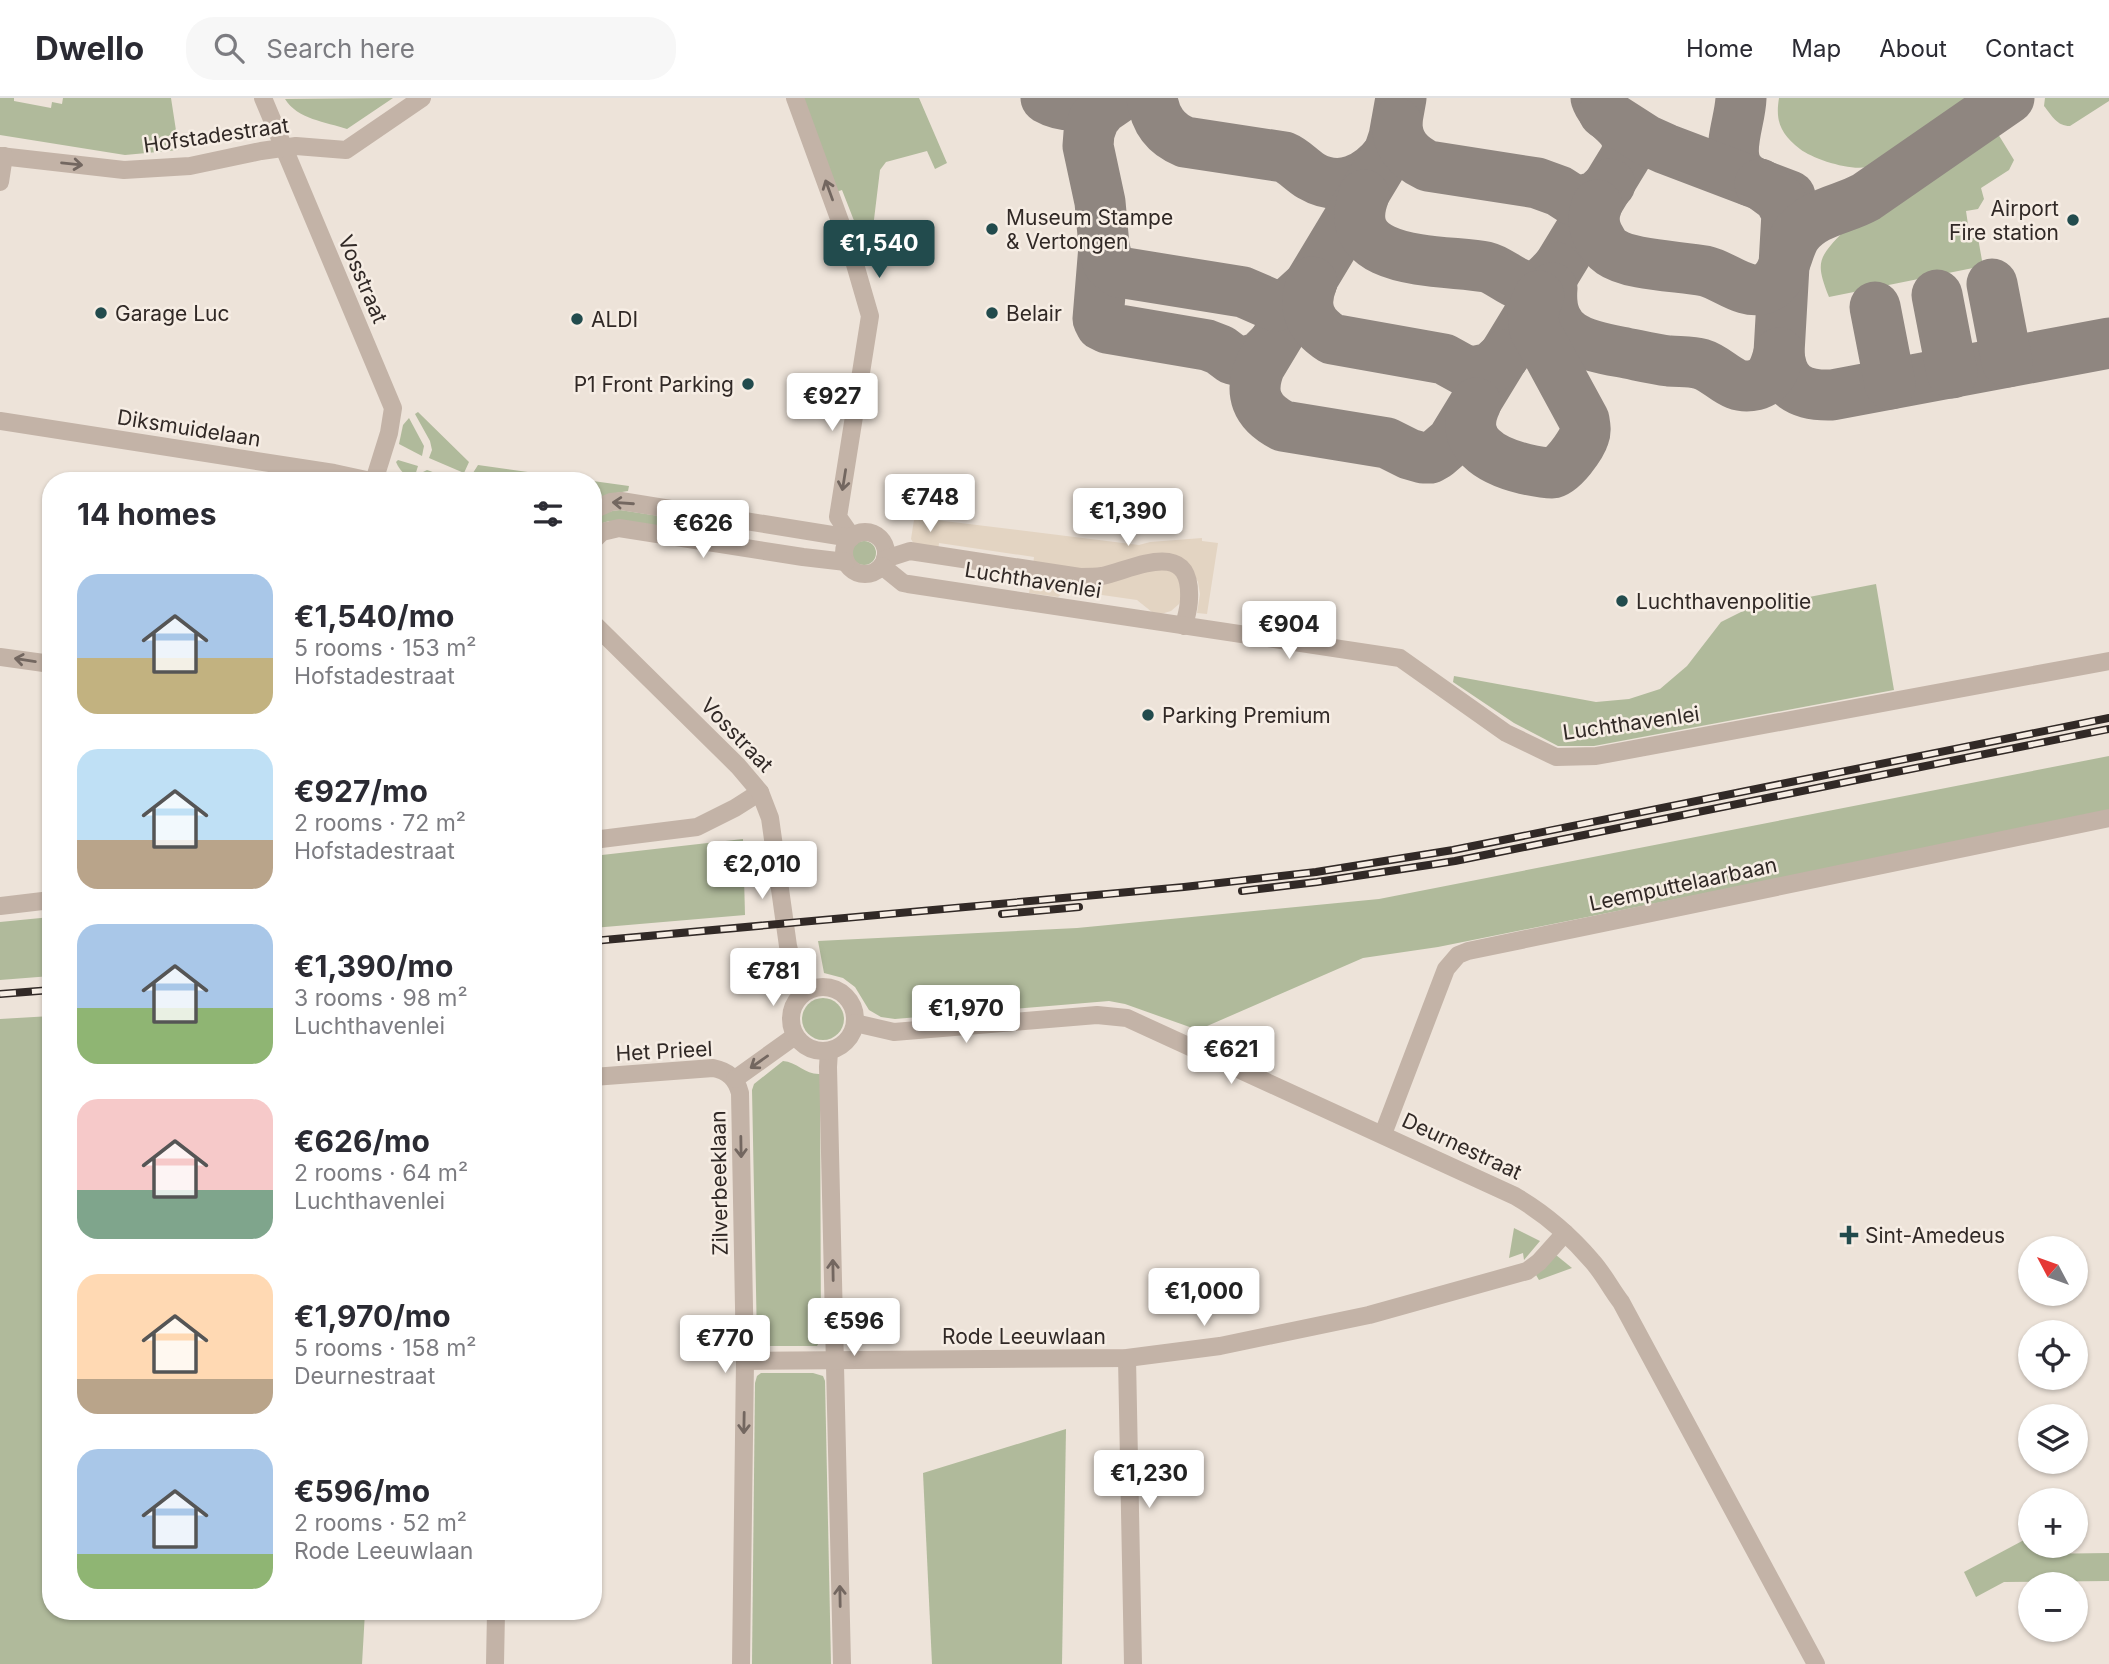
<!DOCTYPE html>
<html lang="en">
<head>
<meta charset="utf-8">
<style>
  body { margin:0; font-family:Inter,sans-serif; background:#f7f7f7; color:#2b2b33; height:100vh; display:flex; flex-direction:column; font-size:26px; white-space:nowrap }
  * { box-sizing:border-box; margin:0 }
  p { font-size:23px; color:#7c7c81 }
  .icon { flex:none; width:38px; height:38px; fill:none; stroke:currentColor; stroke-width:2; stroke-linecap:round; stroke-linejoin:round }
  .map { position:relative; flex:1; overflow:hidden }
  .panel { position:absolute; left:42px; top:374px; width:560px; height:1148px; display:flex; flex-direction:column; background:#fff; border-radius:28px; box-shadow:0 2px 5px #0004 }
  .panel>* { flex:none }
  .needle { width:46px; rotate:311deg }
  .buttons { position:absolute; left:2018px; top:1138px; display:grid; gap:14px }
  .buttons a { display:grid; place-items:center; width:70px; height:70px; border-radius:50%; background:#fff; box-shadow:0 2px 5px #0004; font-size:35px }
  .price { position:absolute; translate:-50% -60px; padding:0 16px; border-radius:7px; background:#fff; color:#222; font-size:23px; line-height:46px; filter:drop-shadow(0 2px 4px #0008) }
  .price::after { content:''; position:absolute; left:50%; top:42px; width:21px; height:16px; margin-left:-10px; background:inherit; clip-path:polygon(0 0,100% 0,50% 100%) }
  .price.on { background:#224b4d; color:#fff }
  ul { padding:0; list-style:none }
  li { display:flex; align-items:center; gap:21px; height:175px; padding:0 35px }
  li span { display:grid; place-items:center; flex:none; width:196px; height:140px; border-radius:21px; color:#555 }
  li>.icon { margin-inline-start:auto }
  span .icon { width:84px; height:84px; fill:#fffc; stroke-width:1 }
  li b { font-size:30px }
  h2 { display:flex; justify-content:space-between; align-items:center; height:84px; padding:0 35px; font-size:30px }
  header { display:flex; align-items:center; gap:42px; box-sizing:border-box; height:98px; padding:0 35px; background:#fff; border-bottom:2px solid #e1e1e2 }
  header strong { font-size:33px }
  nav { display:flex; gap:38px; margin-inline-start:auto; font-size:24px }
  .search { width:490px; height:63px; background:#f7f7f7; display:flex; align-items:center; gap:18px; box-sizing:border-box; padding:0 24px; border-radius:28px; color:#7c7c81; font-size:26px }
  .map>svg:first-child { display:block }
</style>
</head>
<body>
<header>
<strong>Dwello</strong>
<div class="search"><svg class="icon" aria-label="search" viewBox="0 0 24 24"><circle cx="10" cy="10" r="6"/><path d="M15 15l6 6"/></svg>Search here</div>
<nav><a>Home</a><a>Map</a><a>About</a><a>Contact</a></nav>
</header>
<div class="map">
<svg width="2109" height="1566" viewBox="0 0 2109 1566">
  <rect width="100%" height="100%" fill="#ede3d9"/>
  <g fill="#b0ba9b">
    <polygon points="0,0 14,0 14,3 51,10 52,4 62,6 63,0 171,0 179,52 125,57 0,37"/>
    <path d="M 393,0 L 347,31 C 326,24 297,21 285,1 Z"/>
    <polygon points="802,0 919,0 947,65 935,71 927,53 886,64 880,72 872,138 881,160 871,166 842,92 836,94"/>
    <path d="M 1779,0 L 1976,0 C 1950,18 1894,64 1867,69 C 1850,73 1813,61 1800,51 C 1781,36 1775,24 1779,0 Z"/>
    <path d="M 2045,0 L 2109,0 L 2109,3 L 2070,28 C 2057,28 2052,18 2044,8 Z"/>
    <path d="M 1992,35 L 1998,36 L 2014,62 L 2009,72 L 1981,90 L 1984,101 L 1978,111 L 1966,113 L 1970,140 L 1978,140 L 1983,168 L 1829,199 C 1815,164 1818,160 1844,133 L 1985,36 Z"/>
    <polygon points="418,314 469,364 464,375 429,360 432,352 430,343 415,316"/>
    <polygon points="409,320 424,348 422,358 399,346 403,327"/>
    <path d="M 398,362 L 418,368 L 414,381 C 405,378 400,373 396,364 Z"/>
    <polygon points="478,367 629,388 628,393 610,396 593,403 593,383 479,383 471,378"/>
    <polygon points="427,372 430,373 455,383 420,383 423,374"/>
    <path d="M 620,412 L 692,423 L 691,434 L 609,423 L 600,426 L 593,431 L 593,422 C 602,415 609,413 620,412 Z"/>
    <circle cx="864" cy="455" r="12"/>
    <polygon points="1876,486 1894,592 1594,648 1558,648 1514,625 1453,584 1454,578 1596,604 1629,601 1660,591 1687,568 1721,524 1747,511"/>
    <polygon points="2109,658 2109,712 2100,716 1438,849 1363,860 1198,932 1125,906 1109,903 895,921 881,919 869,912 855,889 843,880 824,875 818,843 1077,830 1379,801"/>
    <polygon points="743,741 745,817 593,830 593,758"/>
    <polygon points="51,819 51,878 0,882 0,824"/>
    <circle cx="823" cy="921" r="21"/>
    <polygon points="51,918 51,1514 365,1514 362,1566 0,1566 0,921"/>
    <path d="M 783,963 C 797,964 806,977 820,976 L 821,1241 L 817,1248 L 763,1248 L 757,1242 L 752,992 L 754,986 Z"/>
    <polygon points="1514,1130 1540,1143 1524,1162 1523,1155 1509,1160"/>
    <polygon points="1556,1157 1572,1170 1539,1182 1536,1177"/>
    <polygon points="761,1275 813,1275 823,1278 825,1283 831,1566 752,1566 755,1285 757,1278"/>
    <polygon points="1066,1331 1062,1566 932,1566 923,1375"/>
    <polygon points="2024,1442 2030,1443 2030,1447 2035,1447 2036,1456 2109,1455 2109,1483 2004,1484 1976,1499 1964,1474"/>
  </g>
  <g fill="#e3d4c2">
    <polygon points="916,409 926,410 928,417 936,422 1139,447 1150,444 1202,440 1202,443 1218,445 1207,516 1197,515 1200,496 1198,484 1191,472 1095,474 1033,467 1034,459 939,445 938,453 915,448 911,441"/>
    <polygon points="1141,471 1169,471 1176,477 1180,484 1183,499 1179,506 1171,513 1161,516 1152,514 1137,502 1067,492 1058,499 1029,495 1032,477"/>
  </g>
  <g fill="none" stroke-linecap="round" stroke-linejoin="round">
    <g stroke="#8f8680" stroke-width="51">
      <path d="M 1046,0 C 1067,12 1087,6 1110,0"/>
      <polyline points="1118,0 1102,11 1094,21 1089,35 1088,48 1100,104 1104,148 1098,221 1101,227 1107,230 1207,247 1220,252 1232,261 1244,264 1260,259 1272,247"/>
      <path d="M 1152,0 C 1155,21 1165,36 1185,44 L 1284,59 C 1294,63 1301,72 1311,78 C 1340,95 1369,81 1388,56"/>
      <path d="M 1401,0 L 1394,39 L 1389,54 L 1260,268 C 1249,295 1256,314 1283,328 L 1387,345 L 1409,356 L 1423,360 L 1430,360 L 1437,356 L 1452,343 L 1626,58 C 1634,26 1604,24 1596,0"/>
      <path d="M 1741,0 C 1740,29 1719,65 1751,83"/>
      <polyline points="1604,15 1646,42 1666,51 1790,98"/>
      <path d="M 1397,25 C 1397,46 1409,59 1428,68 L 1537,85 L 1559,93 L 1573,102 L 1581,103 L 1597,98 L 1610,86"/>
      <path d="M 1760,86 L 1779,100 L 1787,115 L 1779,255 C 1782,288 1800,298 1832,297 L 2109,245"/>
      <path d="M 1364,97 C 1337,170 1445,161 1486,169 C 1503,173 1516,192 1536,187 C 1545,184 1551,177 1557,170"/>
      <path d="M 1597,107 C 1593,117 1593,127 1598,137 C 1602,144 1605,150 1611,154 C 1631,168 1680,168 1705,173 C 1724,177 1745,198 1765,190 C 1786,182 1785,152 1797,136 C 1815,113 1843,112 1866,99 L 2009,0"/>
      <polyline points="1104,148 1108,165 1119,174 1243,194 1275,208 1290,204 1312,184"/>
      <path d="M 1312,184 C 1302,210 1310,227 1332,241 L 1444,261 L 1464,272 L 1472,274 L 1491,270 L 1505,257"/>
      <polyline points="1992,186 2007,264"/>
      <path d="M 1552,190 C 1548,239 1582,247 1621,254 C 1637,257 1653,261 1669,263 C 1680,264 1691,263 1701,266 C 1721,272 1731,293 1755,287 C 1771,283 1775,270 1779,255"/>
      <polyline points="1937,197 1952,275"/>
      <polyline points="1875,209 1890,286"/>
      <path d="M 1476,305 C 1457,345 1492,363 1525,371 C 1534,373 1544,375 1552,375 C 1562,374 1581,348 1584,338 C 1586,333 1585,328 1584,322 L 1535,232 C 1532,219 1533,210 1539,198"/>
    </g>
    <g stroke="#c3b3a7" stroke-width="18">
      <polyline points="263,0 393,310 389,335 374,383"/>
      <polyline points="795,0 852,156 870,218 838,419 852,439"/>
      <polyline points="0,58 124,72 190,68 261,53 296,48 346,52 422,0"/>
      <polyline points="0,84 4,58"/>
      <polyline points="593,412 611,404 621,403 851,440"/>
      <circle cx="865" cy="455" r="21"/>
      <polyline points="593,443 602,434 619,430 803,459 846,464"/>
      <path d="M 885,461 L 910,453 L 1080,479 C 1087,479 1095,479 1102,478 C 1134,471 1192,439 1189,501 C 1189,510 1186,519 1184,528"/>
      <polyline points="882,468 903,485 908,486 1400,560 1506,635 1556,659 1596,658 2109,563"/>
      <polyline points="0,559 51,566"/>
      <polyline points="593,742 697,729 735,710 760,694"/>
      <polyline points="0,808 51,802"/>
      <polyline points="829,953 828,969 842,1566"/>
      <path d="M 593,979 L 713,970 C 728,973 736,980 740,995 L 745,1263 L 741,1566"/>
      <polyline points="735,981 795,938"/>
      <polyline points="1383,1036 1446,871 1458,857 1468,853 2109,720"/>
      <polyline points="1127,1260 1133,1566"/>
      <polyline points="745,1263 1127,1260 1220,1248 1369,1217 1527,1173 1539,1164 1565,1135"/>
      <polyline points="495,1566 496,1514"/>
    </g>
    <g stroke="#c3b3a7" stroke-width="18">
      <polyline points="0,323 334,375 371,383"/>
      <polyline points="593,525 738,668 760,694 770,720 788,848 793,868 805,894"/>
      <circle cx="823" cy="921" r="32"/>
      <path d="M 855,925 L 894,934 L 1097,917 L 1127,920 L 1515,1098 C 1544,1115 1570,1137 1592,1163 C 1603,1175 1611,1191 1621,1204 L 1816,1566"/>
    </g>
    <g stroke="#312926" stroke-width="8">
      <g id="rail">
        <polyline points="1242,793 1317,784 1455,763 2109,631"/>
        <polyline points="1002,816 1079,809"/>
        <polyline points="593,843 1184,789 1316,774 1453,752 2109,620"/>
        <polyline points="0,896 51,892"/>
      </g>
    </g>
    <use href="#rail" stroke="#f6ede4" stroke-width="5" stroke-dasharray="16" stroke-linecap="butt"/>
  </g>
  <defs><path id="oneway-shaft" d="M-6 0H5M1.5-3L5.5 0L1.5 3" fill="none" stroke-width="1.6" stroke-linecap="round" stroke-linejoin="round" transform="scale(1.75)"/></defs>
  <g stroke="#736760">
    <use href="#oneway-shaft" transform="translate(72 66) rotate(6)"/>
    <use href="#oneway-shaft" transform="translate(829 92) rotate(-110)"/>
    <use href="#oneway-shaft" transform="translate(844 382) rotate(99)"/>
    <use href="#oneway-shaft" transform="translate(623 405) rotate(-176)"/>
    <use href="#oneway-shaft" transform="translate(25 562) rotate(-171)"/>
    <use href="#oneway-shaft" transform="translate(759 964) rotate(145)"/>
    <use href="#oneway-shaft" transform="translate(741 1049) rotate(89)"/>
    <use href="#oneway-shaft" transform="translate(833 1172) rotate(-91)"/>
    <use href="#oneway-shaft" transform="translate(744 1325) rotate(91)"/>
    <use href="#oneway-shaft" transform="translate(840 1498) rotate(-91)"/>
  </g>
  <g fill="#224b4d" stroke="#f6ede4" stroke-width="2.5">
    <circle cx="2073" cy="122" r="7"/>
    <circle cx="992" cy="131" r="7"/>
    <circle cx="101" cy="215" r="7"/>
    <circle cx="992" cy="215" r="7"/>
    <circle cx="577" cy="221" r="7"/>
    <circle cx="748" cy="286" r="7"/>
    <circle cx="1622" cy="503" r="7"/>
    <circle cx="1148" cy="617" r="7"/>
    <path d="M1845.5 1126.5h7v7h7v7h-7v7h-7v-7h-7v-7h7z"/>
  </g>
  <g text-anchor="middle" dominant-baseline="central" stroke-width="5" stroke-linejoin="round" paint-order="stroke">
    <g font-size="21" fill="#312926" stroke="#f6ede4">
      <text transform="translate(216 37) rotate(-8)">Hofstadestraat</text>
      <text transform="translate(363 181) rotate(67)">Vosstraat</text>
      <text transform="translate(189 330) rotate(9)">Diksmuidelaan</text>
      <text transform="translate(1033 482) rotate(9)">Luchthavenlei</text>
      <text transform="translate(1631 625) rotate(-8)">Luchthavenlei</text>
      <text transform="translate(737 637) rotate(46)">Vosstraat</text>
      <text transform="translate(1683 786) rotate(-12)">Leemputtelaarbaan</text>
      <text transform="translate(664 953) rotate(-3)">Het Prieel</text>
      <text transform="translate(1462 1048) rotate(25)">Deurnestraat</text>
      <text transform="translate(719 1085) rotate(-91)">Zilverbeeklaan</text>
      <text x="1024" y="1238">Rode Leeuwlaan</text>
    </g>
    <g font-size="21" fill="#312926" stroke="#f6ede4" text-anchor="start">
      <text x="2059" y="110" text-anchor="end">Airport<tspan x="2059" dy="24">Fire station</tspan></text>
      <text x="1006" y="119">Museum Stampe<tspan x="1006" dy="24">&amp; Vertongen</tspan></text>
      <text x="115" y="215">Garage Luc</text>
      <text x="1006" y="215">Belair</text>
      <text x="591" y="221">ALDI</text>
      <text x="734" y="286" text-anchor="end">P1 Front Parking</text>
      <text x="1636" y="503">Luchthavenpolitie</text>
      <text x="1162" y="617">Parking Premium</text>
      <text x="1865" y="1137">Sint-Amedeus</text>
    </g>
  </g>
</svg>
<div class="buttons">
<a><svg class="needle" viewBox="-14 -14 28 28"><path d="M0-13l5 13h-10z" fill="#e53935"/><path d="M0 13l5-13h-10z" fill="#7c7c81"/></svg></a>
<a><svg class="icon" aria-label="locate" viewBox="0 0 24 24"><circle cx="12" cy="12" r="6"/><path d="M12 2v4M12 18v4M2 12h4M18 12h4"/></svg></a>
<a><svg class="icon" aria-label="layers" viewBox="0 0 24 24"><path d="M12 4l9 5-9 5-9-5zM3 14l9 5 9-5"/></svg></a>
<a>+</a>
<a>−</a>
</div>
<b class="price on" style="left:879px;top:182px">€1,540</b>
<b class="price" style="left:832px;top:335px">€927</b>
<b class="price" style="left:930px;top:436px">€748</b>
<b class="price" style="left:1128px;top:450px">€1,390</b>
<b class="price" style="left:703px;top:462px">€626</b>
<b class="price" style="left:1289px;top:563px">€904</b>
<b class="price" style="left:762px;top:803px">€2,010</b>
<b class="price" style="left:773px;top:910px">€781</b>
<b class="price" style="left:966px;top:947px">€1,970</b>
<b class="price" style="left:1231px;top:988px">€621</b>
<b class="price" style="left:1204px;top:1230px">€1,000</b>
<b class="price" style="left:854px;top:1260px">€596</b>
<b class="price" style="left:725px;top:1277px">€770</b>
<b class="price" style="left:1149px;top:1412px">€1,230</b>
<section class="panel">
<h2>14 homes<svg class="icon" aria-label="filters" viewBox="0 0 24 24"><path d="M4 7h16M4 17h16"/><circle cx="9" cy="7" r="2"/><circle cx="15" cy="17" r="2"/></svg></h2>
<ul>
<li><span style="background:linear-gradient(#a9c7e8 60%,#c2b280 0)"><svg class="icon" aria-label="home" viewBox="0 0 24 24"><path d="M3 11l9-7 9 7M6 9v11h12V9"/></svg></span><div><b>€1,540/mo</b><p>5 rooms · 153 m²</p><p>Hofstadestraat</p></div></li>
<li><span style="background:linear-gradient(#bfe0f5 65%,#b9a48a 0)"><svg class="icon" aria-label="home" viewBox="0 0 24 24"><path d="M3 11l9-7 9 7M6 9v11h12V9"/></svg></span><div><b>€927/mo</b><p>2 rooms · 72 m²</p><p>Hofstadestraat</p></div></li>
<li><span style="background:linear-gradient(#a9c7e8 60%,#8fb573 0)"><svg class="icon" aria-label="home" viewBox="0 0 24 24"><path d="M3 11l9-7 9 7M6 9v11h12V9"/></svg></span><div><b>€1,390/mo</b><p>3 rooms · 98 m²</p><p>Luchthavenlei</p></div></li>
<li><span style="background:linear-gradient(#f6c9c9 65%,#7fa58c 0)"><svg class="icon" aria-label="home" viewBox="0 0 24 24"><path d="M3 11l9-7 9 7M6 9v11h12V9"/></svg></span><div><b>€626/mo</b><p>2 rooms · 64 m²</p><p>Luchthavenlei</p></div></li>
<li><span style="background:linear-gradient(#ffd9b3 75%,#b9a48a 0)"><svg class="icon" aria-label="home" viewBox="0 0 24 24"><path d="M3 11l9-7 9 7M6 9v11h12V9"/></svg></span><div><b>€1,970/mo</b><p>5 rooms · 158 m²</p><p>Deurnestraat</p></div></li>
<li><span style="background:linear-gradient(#a9c7e8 75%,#8fb573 0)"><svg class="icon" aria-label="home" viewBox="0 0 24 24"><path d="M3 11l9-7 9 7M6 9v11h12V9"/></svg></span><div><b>€596/mo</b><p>2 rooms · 52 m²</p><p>Rode Leeuwlaan</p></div></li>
</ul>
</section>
</div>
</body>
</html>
